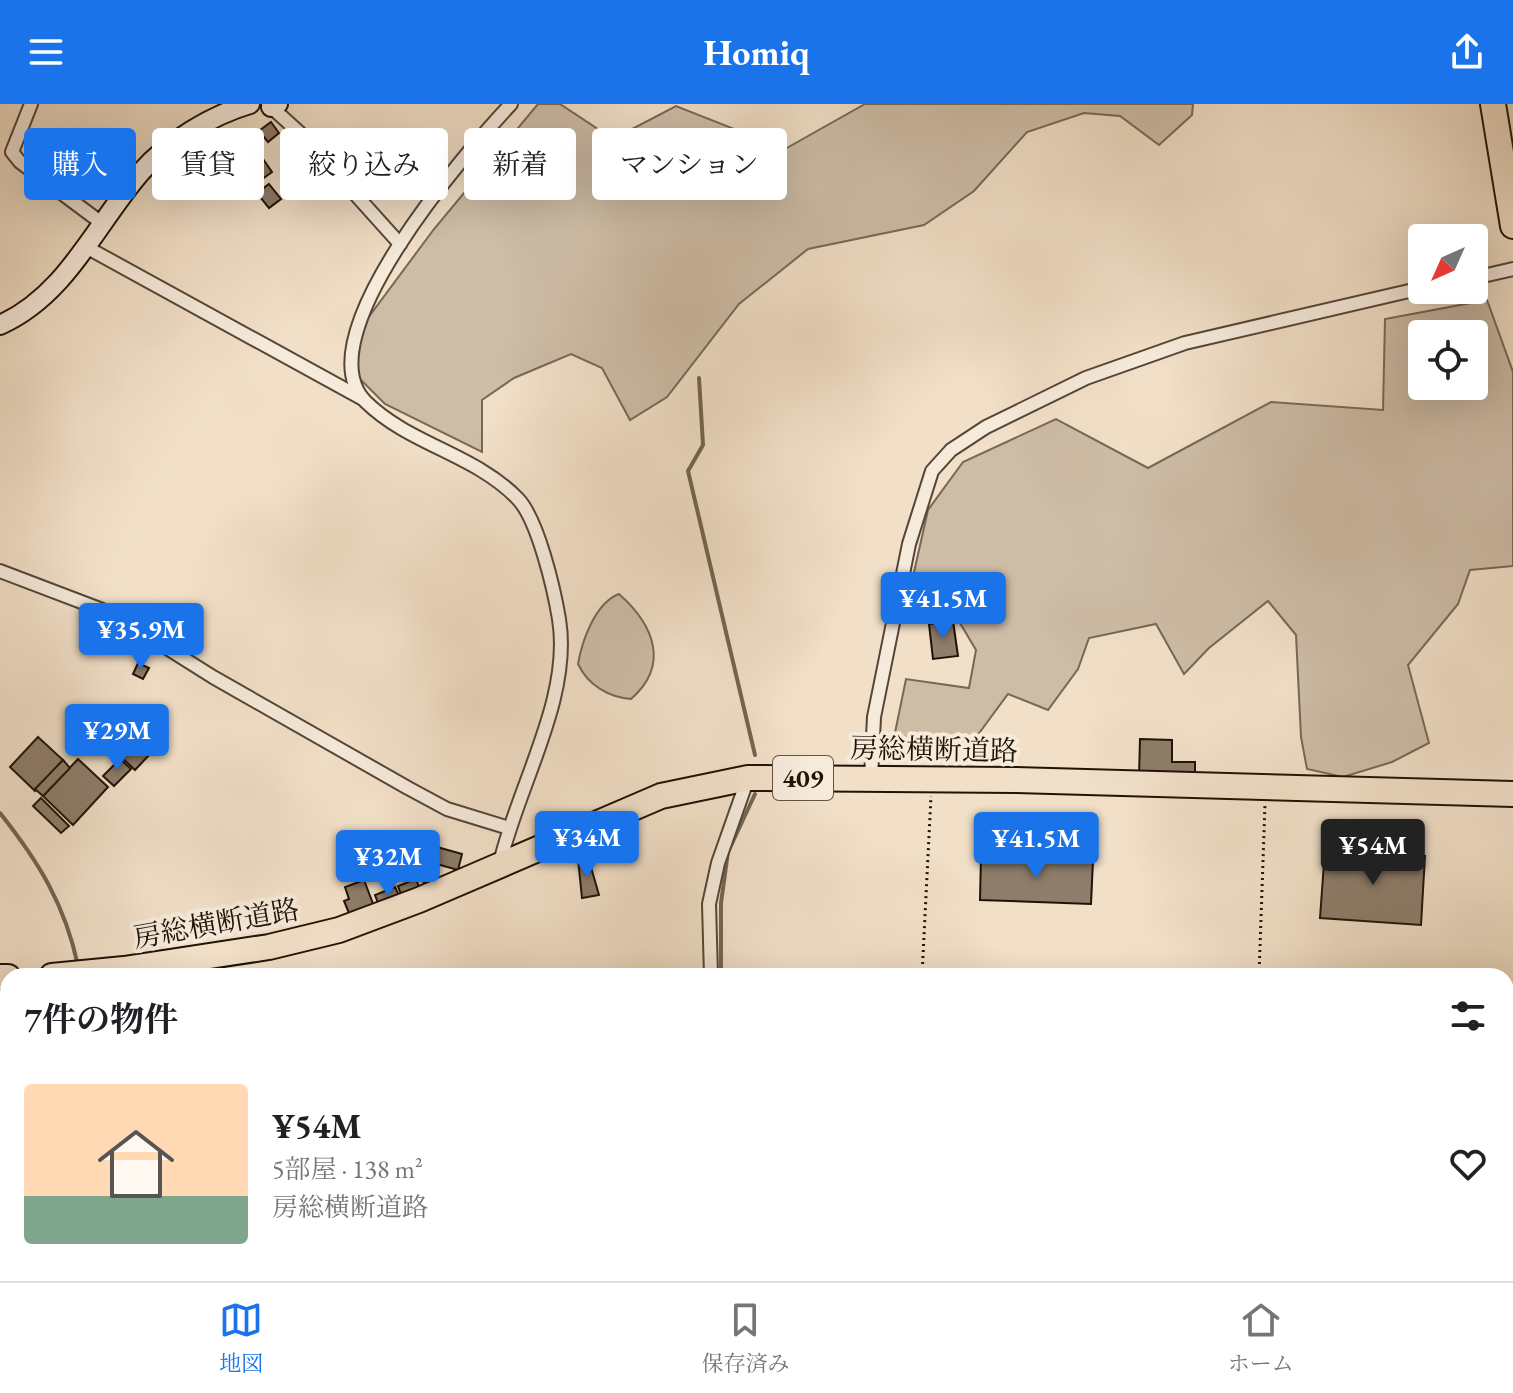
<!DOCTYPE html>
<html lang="ja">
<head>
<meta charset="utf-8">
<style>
  body { margin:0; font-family:"EB Garamond","Noto Serif JP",serif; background:#f2f2f2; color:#202124; height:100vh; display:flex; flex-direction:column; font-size:30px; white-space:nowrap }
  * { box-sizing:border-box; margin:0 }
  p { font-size:26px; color:#757577 }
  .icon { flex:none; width:44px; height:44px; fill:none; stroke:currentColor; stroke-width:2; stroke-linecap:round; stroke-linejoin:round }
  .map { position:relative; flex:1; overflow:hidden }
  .details { position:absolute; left:0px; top:864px; width:1514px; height:314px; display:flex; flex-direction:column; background:#fff; border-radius:24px 24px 0 0; box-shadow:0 8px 32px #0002 }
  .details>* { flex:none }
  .guide { position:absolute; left:24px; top:24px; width:800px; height:72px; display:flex; gap:16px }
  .needle { width:52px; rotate:225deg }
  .fabs { position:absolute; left:1408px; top:120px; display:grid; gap:16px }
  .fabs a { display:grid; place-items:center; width:80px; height:80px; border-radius:8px; background:#fff; box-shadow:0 8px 32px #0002; font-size:40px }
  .price { position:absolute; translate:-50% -68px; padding:0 18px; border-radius:8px; background:#1a73e8; color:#fff; font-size:26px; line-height:52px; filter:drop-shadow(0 2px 4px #0008) }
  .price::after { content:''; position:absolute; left:50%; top:48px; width:24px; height:18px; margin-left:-12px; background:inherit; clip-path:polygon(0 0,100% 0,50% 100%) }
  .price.active { background:#222; color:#fff }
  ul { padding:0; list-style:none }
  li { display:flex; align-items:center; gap:24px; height:200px; padding:0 24px }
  li span { display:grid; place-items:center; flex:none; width:224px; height:160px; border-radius:8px; color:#555 }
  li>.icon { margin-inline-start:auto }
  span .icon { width:96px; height:96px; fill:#fffc; stroke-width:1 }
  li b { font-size:34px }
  h2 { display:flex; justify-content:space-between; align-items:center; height:96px; padding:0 24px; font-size:34px }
  .pill { padding:0 28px; border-radius:8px; background:#fff; box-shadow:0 8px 32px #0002; font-size:28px; line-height:72px }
  .pill.active { background:#1a73e8; color:#fff }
  header { display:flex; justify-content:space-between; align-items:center; height:104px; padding:0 24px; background:#1a73e8; color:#fff; font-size:36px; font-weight:700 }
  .menu { display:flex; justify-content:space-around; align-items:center; height:112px; border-top:2px solid #e0e0e0; background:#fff; font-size:22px; color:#757577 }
  .menu a { display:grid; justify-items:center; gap:4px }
  .menu .active { color:#1a73e8 }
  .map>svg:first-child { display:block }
</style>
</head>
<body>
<header><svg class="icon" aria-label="menu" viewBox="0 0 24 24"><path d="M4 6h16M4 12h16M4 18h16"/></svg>Homiq<svg class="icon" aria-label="share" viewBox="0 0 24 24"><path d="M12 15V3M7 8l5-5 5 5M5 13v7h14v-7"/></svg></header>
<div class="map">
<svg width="1513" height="1177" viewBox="0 0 1513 1177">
  <rect width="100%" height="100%" fill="#f1dfc7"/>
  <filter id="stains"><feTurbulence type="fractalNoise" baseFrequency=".0025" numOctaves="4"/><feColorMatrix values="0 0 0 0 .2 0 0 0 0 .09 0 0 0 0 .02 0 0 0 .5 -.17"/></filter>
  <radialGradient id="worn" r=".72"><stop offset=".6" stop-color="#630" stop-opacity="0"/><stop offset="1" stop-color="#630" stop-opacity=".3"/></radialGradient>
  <g fill="#cdbca6" stroke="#766856" stroke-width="2" fill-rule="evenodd">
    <polygon points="538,0 560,0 613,35 676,2 785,45 865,0 1193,0 1192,11 1159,41 1120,12 1084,9 1027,28 974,87 924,121 808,145 739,200 667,293 630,316 602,264 571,250 514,274 482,296 482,348 385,300 350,265 368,214 434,125"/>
    <path d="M 1487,196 L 1513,268 L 1513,462 L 1470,466 L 1458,500 L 1408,561 L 1429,639 L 1392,658 L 1343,673 L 1307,665 L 1301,633 L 1296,531 L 1268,497 L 1209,544 L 1184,570 L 1156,520 L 1089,534 L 1078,565 L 1048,606 L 1008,590 L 974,636 L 890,653 L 906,575 L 969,584 L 976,546 L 954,509 L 908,495 L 928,406 L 963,358 L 1056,315 L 1148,364 L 1271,298 L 1383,306 L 1385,215 ZM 1474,230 L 1474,282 L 1422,282 L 1422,230 Z"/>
    <path d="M 619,490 C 654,521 670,561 631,595 C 608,593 588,581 578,560 C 582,537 595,499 619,490 Z"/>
    <polygon points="0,1020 8,1042 8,1170 29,1170 30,1177 0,1177"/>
    <polygon points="1197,1170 1267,1170 1277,1177 1190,1177"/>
  </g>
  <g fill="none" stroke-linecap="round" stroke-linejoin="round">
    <g stroke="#736452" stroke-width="4">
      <polyline points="699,274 703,341 688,367 755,651"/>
      <path d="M 0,709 C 38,757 65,800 78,862"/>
      <polyline points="721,872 721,799 728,748 755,690"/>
      <polyline points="1506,1092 1513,1085"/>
      <polyline points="1091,1170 1107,1177"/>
      <polyline points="1442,1177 1447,1170"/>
    </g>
  </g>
  <g fill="#8d7d6a" stroke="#201306" stroke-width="2">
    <polygon points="271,18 279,29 268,38 259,27"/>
    <polygon points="252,39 272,68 254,81 234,52"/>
    <polygon points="304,51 312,64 290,78 281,66"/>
    <polygon points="231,69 244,86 236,92 224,75"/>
    <polygon points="269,80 281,95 269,104 257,89"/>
    <polygon points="953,517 958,552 933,555 929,520"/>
    <polygon points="138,559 149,564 143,575 133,570"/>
    <polygon points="38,633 63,656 35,687 10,663"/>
    <polygon points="1140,635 1172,636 1172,658 1195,658 1195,675 1139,673"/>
    <polygon points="138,636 151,649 135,666 121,653"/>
    <polygon points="78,655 108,683 73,721 43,692"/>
    <polygon points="120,655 131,665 114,682 103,672"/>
    <polygon points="63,656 70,664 43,692 35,685"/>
    <polygon points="41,694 69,722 61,729 33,702"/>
    <polygon points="437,743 462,750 458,766 433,759"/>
    <polygon points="1325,745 1425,752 1421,821 1320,814"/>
    <polygon points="981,751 1093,756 1091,800 980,796"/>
    <polygon points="588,753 599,791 582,794 578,755"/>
    <polygon points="427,758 436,772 424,779 416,765"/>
    <polygon points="416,775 421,789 403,796 398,782"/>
    <polygon points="364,776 375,805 351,814 344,797 349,795 345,783"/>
    <polygon points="395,783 401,796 380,804 375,791"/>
    <polygon points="394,1170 401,1170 403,1177 369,1177"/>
    <polygon points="467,1170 469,1177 446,1177 444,1171"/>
  </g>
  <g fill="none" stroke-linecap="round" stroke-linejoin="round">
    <g stroke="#544636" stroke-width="10">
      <g id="lane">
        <polyline points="637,1177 645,1170"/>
        <polyline points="948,1177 950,1170"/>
      </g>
    </g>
    <g stroke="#544636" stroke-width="16">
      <g id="street">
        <polyline points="31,0 12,48 20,58 103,120"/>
        <polyline points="268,0 302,31 400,140"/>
        <polyline points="86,143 363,295"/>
        <polyline points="1474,174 1513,165"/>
        <polyline points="0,467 113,510 213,573 408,684 447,705 509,724"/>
        <polyline points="871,674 874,613 909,440 932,367 951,346 986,323 1086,274 1185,239 1422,184"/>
        <path d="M 500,759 C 518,681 572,594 559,515 C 554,485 538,416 518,395 C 475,350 410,341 366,298 C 302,235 467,47 511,0"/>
        <polyline points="711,872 709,800 718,759 748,674"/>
        <polyline points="118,1170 121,1177"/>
        <polyline points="724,1170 734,1177"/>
        <polyline points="489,1177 491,1170"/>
      </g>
    </g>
    <g stroke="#201306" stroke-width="22">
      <g id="secondary">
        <polyline points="271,3 278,0"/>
        <path d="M 0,221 C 67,191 95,121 141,68 C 167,38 212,11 250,0"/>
      </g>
    </g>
    <g stroke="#201306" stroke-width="28">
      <g id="highway">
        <polyline points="1493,0 1513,122"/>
        <polyline points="52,872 124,865 269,843 339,826 419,796 661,692 748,674 1015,676 1513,690"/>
        <polyline points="0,873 8,873"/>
      </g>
    </g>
    <g stroke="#201306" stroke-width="3" stroke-dasharray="2 4" stroke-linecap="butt">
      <polyline points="922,872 931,692"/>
      <polyline points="1259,872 1265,700"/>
    </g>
    <use href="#lane" stroke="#f6eadb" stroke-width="6"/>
    <use href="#street" stroke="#f6eadb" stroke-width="12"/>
    <use href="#secondary" stroke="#f6eadb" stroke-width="18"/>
    <use href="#highway" stroke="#f1dfc7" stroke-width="24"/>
  </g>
  <g text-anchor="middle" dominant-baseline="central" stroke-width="8" stroke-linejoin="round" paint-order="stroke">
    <rect fill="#f6eadb" stroke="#605446" stroke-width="2" x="773" y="652" width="60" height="44" rx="6"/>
    <g font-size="26" font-weight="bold" fill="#201306">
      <text x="803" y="674">409</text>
    </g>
    <g font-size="28" fill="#201306" stroke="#f6eadb">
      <text transform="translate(934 645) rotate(1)">房総横断道路</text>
      <text transform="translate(216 819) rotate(-10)">房総横断道路</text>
    </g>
  </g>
  <rect width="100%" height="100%" filter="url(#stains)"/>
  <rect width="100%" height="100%" fill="url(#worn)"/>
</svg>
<div class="fabs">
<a><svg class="needle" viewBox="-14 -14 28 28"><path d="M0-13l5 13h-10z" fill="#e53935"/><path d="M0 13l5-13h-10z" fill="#757577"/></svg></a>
<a><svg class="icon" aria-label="locate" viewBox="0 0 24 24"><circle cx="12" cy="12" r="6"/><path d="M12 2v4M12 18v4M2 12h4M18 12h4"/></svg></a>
</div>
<b class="price" style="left:943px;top:536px">¥41.5M</b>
<b class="price" style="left:141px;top:567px">¥35.9M</b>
<b class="price" style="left:117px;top:668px">¥29M</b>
<b class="price" style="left:587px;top:775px">¥34M</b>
<b class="price" style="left:1036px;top:776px">¥41.5M</b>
<b class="price active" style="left:1373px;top:783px">¥54M</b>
<b class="price" style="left:388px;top:794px">¥32M</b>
<div class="guide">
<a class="pill active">購入</a>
<a class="pill">賃貸</a>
<a class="pill">絞り込み</a>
<a class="pill">新着</a>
<a class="pill">マンション</a>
</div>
<section class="details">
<h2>7件の物件<svg class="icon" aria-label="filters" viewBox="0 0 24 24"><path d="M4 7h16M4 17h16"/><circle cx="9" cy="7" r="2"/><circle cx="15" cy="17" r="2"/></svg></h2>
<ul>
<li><span style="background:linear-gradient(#ffd9b3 70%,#7fa58c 0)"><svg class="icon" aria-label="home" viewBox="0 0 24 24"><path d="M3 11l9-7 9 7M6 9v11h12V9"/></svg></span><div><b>¥54M</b><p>5部屋 · 138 m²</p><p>房総横断道路</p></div><svg class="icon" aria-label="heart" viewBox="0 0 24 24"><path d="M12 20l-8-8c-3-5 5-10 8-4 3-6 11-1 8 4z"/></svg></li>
</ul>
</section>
</div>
<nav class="menu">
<a class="active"><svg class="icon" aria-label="map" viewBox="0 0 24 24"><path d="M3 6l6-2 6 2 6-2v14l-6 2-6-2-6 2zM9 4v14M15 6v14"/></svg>地図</a>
<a><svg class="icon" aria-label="saved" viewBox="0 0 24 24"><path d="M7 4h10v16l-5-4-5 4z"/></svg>保存済み</a>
<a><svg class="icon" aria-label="home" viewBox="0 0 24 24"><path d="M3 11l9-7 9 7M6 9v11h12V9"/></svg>ホーム</a>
</nav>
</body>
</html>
